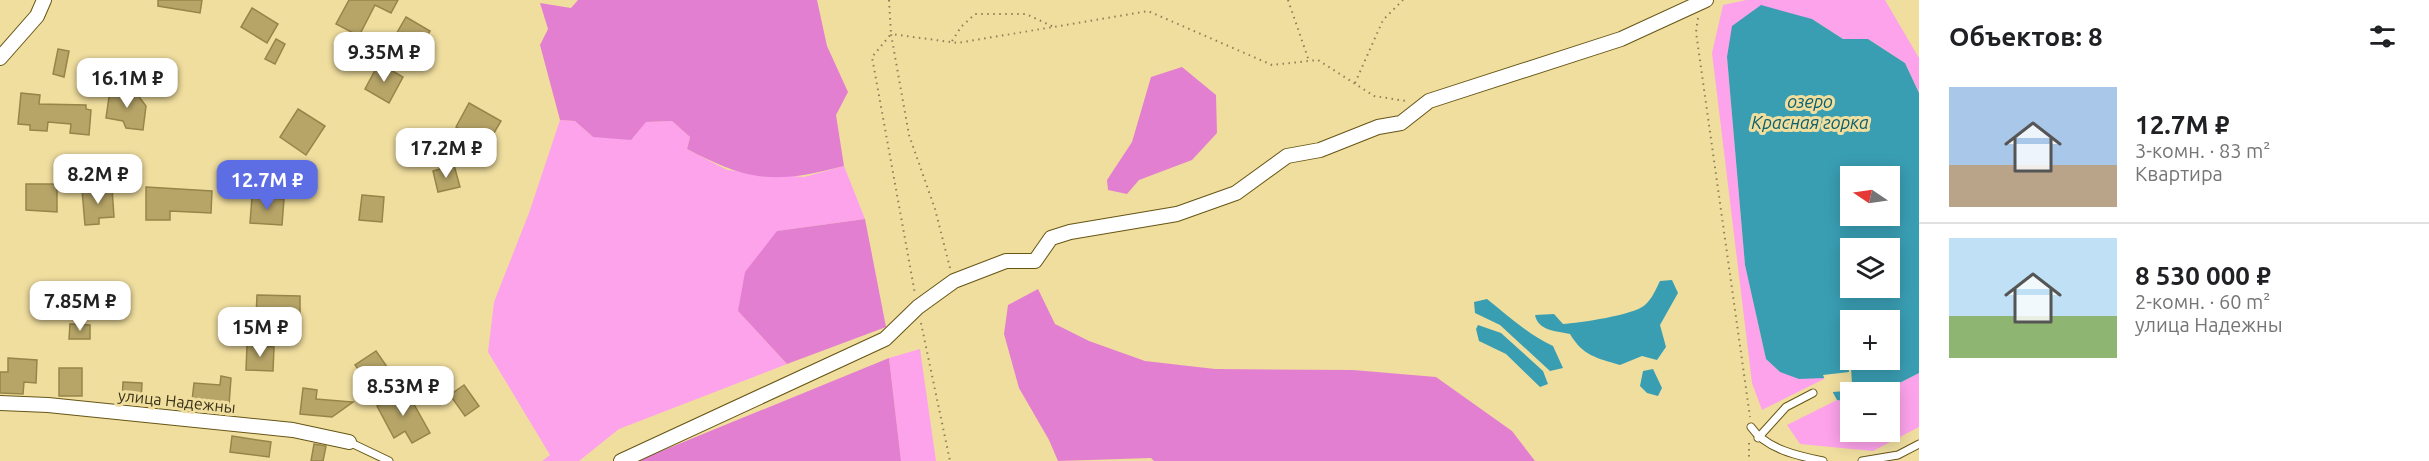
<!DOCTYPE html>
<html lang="ru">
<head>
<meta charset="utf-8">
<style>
  body { margin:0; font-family:Ubuntu,sans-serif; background:#f6f6f6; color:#202124; height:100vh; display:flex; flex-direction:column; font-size:22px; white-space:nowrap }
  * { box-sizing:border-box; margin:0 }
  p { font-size:20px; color:#757577 }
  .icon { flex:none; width:33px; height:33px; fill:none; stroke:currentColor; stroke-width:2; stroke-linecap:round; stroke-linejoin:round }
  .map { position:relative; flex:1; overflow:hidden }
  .details { display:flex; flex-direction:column; background:#fff; width:510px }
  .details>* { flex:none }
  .needle { width:39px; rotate:283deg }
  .fabs { position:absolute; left:1840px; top:166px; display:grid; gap:12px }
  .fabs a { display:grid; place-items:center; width:60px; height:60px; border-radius:0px; background:#fff; box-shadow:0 3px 15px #0003; font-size:30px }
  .price { position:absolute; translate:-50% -51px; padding:0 14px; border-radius:12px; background:#fff; color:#222; font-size:20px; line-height:39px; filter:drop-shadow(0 2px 3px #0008) }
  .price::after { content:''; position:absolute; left:50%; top:36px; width:18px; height:14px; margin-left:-9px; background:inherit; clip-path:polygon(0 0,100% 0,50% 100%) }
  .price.on { background:#5d6de4; color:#fff }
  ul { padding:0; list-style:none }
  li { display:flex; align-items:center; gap:18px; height:150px; padding:0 30px }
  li+li { border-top:2px solid #e0e0e0 }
  li span { display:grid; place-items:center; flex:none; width:168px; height:120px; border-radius:0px; color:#555 }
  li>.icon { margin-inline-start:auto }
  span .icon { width:72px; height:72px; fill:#fffc; stroke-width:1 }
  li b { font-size:26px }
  h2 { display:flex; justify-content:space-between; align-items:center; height:72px; padding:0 30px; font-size:26px }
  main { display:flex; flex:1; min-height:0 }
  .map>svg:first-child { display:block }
</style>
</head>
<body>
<main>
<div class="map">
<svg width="1919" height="461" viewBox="0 0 1919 461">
  <rect width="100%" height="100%" fill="#f0de9f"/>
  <g fill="#fda3ec">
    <polygon points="1746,0 1885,0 1919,58 1919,93 1905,63 1868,39 1843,39 1812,19 1727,57 1745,265 1766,359 1780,372 1826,378 1762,410 1752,383 1712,53 1723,5"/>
    <polygon points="560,120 575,121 593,137 646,122 672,121 690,137 687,149 727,170 804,177 844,166 865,219 777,231 738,311 787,364 619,429 579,461 542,461 550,455 488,352 494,302 529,213"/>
    <polygon points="920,349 936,461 901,461 889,358"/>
    <polygon points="1919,373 1919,427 1873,451 1800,444 1787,425 1837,400 1851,402 1851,432 1890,432 1890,393 1880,393"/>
  </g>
  <g fill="#e37fd1">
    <path d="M 578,0 L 817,0 L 827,46 L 848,92 L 836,115 L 844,166 C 775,184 750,182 687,149 L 690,137 L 672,121 L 646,122 L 631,140 L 593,137 L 575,121 L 560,120 L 540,45 L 548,29 L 540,3 L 571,8 Z"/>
    <polygon points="1182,67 1216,95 1217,133 1192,160 1139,180 1127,194 1108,190 1107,180 1132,142 1151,77"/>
    <polygon points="865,219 886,327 787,364 738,311 745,272 777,231"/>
    <polygon points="1038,289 1055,324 1089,341 1145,361 1215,369 1353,370 1436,377 1512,431 1535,461 1154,461 1151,458 1058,461 1049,440 1019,388 1004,334 1008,305"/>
    <polygon points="889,358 901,461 637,461"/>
  </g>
  <g fill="#3a9eb3" fill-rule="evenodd">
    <path d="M 1761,5 L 1812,19 L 1843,39 L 1868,39 L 1905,63 L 1919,93 L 1919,373 L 1880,393 L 1851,393 L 1851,402 L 1837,400 L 1825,378 L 1799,379 L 1780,372 L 1766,359 L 1745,265 L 1727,57 L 1732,26 ZM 1851,177 L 1890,177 L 1890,216 L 1851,216 ZM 1851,249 L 1890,249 L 1890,288 L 1851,288 ZM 1851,321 L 1890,321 L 1890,360 L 1851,360 Z"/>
    <path d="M 1672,280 L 1678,293 L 1660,325 L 1666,347 L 1657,360 L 1642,356 L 1620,365 C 1597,358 1583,356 1570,334 C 1557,331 1538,331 1535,315 L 1554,314 L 1563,324 C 1579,323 1634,315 1645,305 C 1652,299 1656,289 1660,281 Z"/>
    <path d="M 1487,299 C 1508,316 1529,335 1553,346 L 1563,368 L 1550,371 L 1500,325 L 1475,313 L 1474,302 Z"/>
    <polygon points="1478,325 1501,333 1543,371 1548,384 1540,387 1506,354 1479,341 1476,329"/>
    <polygon points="1653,369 1662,388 1658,396 1647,393 1640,386 1643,371"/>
  </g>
  <polygon fill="#f0de9f" points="1850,349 1852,385 1845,386 1845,391 1833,392 1832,396 1823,375 1849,372 1847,350"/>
  <g fill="#b7a568" stroke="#968548" stroke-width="1.5">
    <polygon points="158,0 202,0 200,13 158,6"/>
    <polygon points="349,0 398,0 391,13 375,5 359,36 336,24"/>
    <polygon points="252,8 278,24 267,43 241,27"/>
    <polygon points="406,17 430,31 415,57 391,43"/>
    <polygon points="276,39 285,44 275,64 265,59"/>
    <polygon points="58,49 69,51 64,77 53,74"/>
    <polygon points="379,63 403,77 389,103 365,89"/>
    <polygon points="110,90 136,93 146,106 143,130 126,128 123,121 106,118"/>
    <polygon points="21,93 40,95 39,104 86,105 86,109 91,110 89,135 70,133 71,124 48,122 47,131 30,130 30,125 18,124"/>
    <polygon points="469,103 501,121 487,145 456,127"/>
    <polygon points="298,109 325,126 306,155 280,137"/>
    <polygon points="454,165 460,187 438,192 433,171"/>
    <polygon points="26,184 57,184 57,212 26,210"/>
    <polygon points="146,187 212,191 211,213 170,211 170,220 146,220"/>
    <polygon points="112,188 114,217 99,218 99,224 85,225 82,190"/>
    <polygon points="362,195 384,197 382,222 359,220"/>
    <polygon points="252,197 284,199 282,225 250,223"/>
    <polygon points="257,295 300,296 300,319 256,318"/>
    <polygon points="70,324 90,325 90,339 69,339"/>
    <polygon points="247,345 274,347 273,371 246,370"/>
    <polygon points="376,351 392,374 372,388 355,365"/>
    <polygon points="8,358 37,360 36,383 24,382 23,394 0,393 0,372 8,372"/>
    <rect x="59" y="368" width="23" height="28"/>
    <polygon points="221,376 231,378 229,405 192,401 194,383 220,385"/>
    <polygon points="123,382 142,383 141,403 122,402"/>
    <polygon points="464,385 479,406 465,416 450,395"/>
    <polygon points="303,388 317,390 316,399 353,402 332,417 300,414"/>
    <polygon points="406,390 430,433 412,443 405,431 394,438 377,406"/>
    <polygon points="232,436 271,442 269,457 230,452"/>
    <polygon points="314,444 326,446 323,461 311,461"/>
  </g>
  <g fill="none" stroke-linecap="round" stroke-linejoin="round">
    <g stroke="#665515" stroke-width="9">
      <g id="service">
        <path d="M 1751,427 C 1766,449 1798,456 1823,461"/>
        <polyline points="1758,438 1786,407 1813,393"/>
        <polyline points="349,442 389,461"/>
        <polyline points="1862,461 1898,455 1919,444"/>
      </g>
    </g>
    <g stroke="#665515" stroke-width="16">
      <g id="minor">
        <polyline points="0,58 37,16 44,0"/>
        <polyline points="0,403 48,405 293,430 349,442"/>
        <polyline points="621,461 885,339 918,307 954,281 1006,261 1035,261 1051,238 1070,232 1177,214 1236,193 1287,156 1320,150 1378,127 1401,123 1429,101 1621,39 1706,0"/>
      </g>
    </g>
    <g stroke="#8c8056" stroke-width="2" stroke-dasharray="1.5 4.5" stroke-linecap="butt">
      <polyline points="889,0 891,34 872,57 915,294"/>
      <polyline points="1288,0 1309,61"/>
      <polyline points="1698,18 1696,32 1750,417"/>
      <polyline points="952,41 961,27 975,14 1026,14 1056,28"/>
      <polyline points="1355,83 1383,20 1403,0"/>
      <polyline points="950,268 935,209 909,135 891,34 958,43 1148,11 1272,65 1318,60 1374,96 1406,101"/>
      <polyline points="921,323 950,461"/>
      <polyline points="1749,443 1749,461"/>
    </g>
    <use href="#service" stroke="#fff" stroke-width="7"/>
    <use href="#minor" stroke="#fff" stroke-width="14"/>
  </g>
  <g text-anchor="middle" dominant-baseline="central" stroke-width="6" stroke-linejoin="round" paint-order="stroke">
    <g font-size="16" fill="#393219" stroke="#f0de9f">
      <text transform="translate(177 401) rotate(6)">улица Надежны</text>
    </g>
    <g font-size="18" font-style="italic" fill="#0c606f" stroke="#f0de9f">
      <text x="1810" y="101">озеро<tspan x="1810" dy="21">Красная горка</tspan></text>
    </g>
  </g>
</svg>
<div class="fabs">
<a><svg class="needle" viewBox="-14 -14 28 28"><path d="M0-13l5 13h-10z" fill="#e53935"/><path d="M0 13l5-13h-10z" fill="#757577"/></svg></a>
<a><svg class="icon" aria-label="layers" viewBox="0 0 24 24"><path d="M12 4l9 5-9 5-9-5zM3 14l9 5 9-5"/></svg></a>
<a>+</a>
<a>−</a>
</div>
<b class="price" style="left:384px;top:83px">9.35M ₽</b>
<b class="price" style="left:127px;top:109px">16.1M ₽</b>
<b class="price" style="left:446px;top:179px">17.2M ₽</b>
<b class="price" style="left:98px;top:205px">8.2M ₽</b>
<b class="price on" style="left:267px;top:211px">12.7M ₽</b>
<b class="price" style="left:80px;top:332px">7.85M ₽</b>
<b class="price" style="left:260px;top:358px">15M ₽</b>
<b class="price" style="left:403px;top:417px">8.53M ₽</b>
</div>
<section class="details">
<h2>Объектов: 8<svg class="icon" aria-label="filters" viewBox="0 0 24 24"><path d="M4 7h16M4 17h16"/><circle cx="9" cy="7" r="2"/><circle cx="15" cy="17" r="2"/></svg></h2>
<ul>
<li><span style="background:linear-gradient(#a9c7e8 65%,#b9a48a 0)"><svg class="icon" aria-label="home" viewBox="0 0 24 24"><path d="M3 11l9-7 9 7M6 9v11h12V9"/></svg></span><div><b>12.7M ₽</b><p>3-комн. · 83 m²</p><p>Квартира</p></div></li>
<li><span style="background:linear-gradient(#bfe0f5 65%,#8fb573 0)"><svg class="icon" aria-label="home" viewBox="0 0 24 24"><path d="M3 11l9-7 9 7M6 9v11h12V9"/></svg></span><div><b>8 530 000 ₽</b><p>2-комн. · 60 m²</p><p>улица Надежны</p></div></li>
</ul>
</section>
</main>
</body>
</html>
